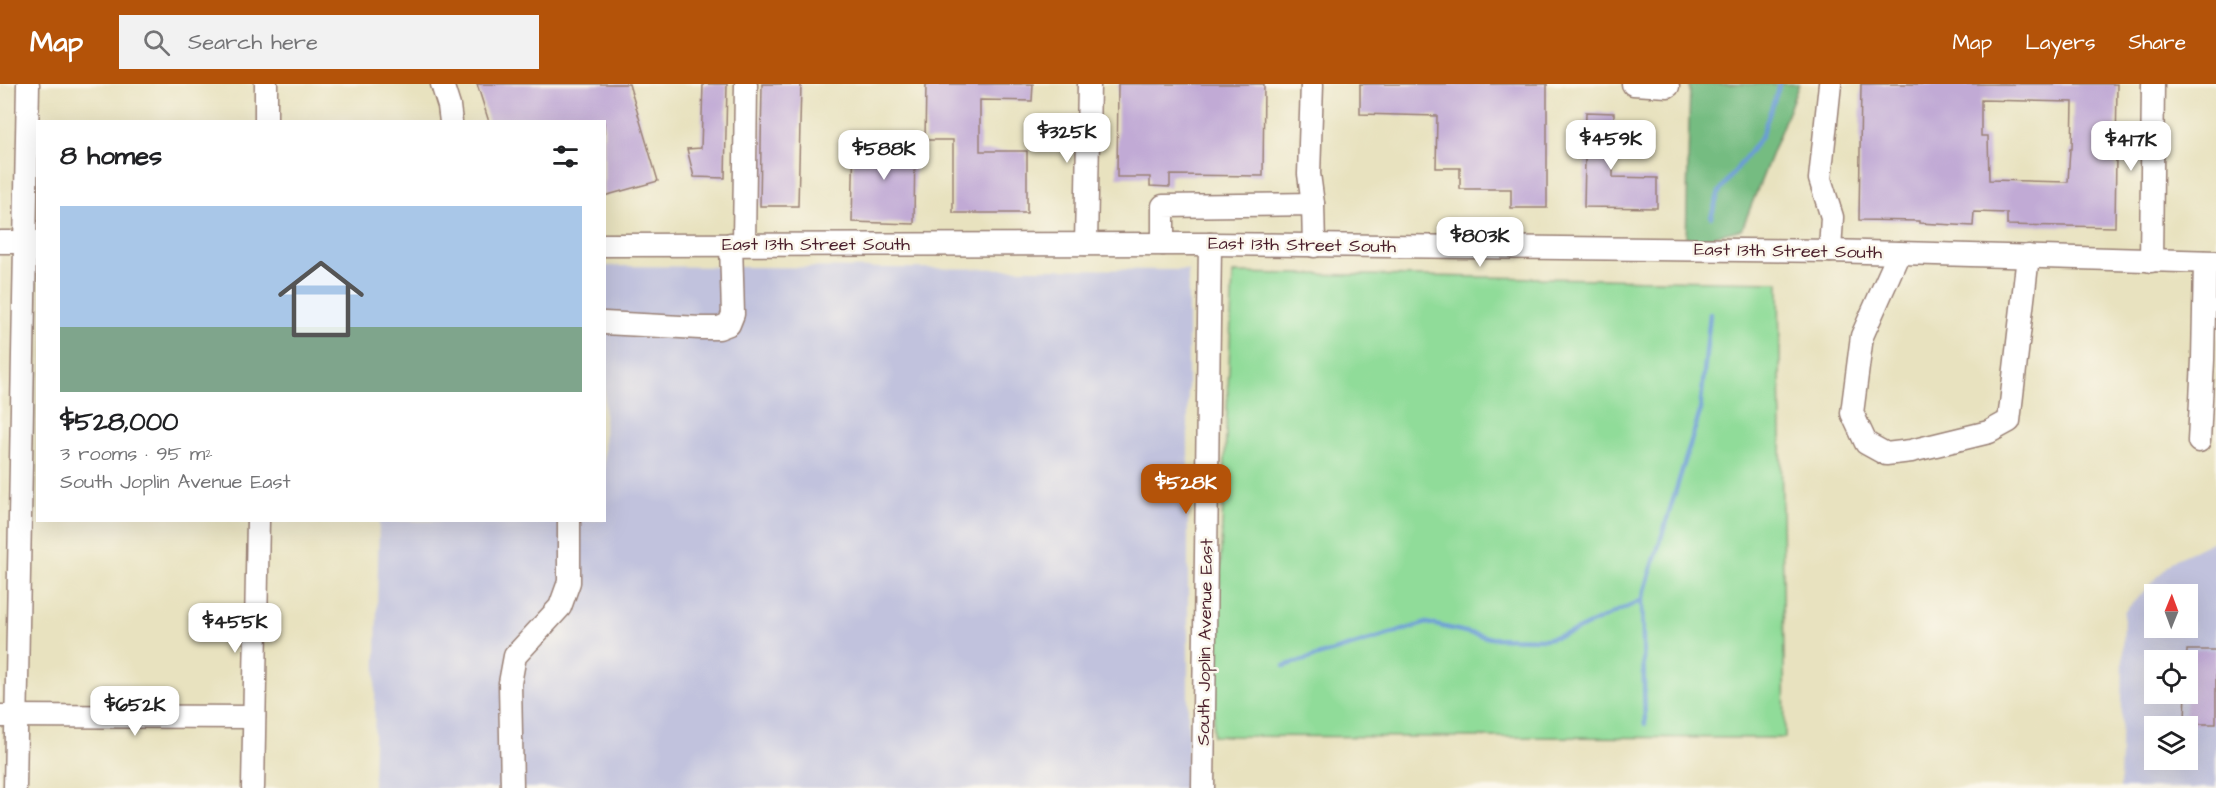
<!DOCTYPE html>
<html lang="en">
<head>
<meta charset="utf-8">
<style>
  body { margin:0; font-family:"Architects Daughter",sans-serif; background:#f2f2f2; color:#202124; height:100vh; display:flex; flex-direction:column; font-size:22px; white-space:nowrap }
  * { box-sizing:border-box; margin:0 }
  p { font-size:20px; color:#757577 }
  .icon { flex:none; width:33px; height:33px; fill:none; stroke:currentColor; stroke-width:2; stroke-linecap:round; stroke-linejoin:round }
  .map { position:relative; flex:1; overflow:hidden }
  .panel { position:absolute; left:36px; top:36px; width:570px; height:402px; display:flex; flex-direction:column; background:#fff; border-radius:0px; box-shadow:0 6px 24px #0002 }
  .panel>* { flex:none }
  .needle { width:39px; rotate:1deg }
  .buttons { position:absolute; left:2144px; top:500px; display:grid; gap:12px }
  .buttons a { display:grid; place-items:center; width:54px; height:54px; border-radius:0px; background:#fff; box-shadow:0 6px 24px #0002; font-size:30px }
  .price { position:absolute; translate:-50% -51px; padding:0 14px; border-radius:12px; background:#fff; color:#222; font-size:20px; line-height:39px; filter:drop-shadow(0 2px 3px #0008) }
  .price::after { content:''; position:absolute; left:50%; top:36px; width:18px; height:14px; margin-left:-9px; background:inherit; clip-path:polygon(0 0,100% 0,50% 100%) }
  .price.selected { background:#b45309; color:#fff }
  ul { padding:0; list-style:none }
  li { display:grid; align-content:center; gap:12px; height:318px; padding:0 24px }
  li span { display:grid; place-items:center; height:186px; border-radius:0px; color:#555 }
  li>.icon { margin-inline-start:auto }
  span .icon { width:108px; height:108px; fill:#fffc; stroke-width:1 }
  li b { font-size:26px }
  h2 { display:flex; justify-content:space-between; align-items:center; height:72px; padding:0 24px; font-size:26px }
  header { display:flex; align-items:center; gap:36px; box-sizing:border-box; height:84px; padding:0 30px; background:#b45309; color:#fff }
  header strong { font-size:28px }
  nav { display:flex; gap:33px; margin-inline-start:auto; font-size:21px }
  .search { width:420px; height:54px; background:#f2f2f2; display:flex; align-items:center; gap:15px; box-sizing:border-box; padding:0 21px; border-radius:0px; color:#757577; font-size:22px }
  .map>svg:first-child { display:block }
</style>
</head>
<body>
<header>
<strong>Map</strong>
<div class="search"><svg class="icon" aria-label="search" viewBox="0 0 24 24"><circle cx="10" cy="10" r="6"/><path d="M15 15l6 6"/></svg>Search here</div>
<nav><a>Map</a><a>Layers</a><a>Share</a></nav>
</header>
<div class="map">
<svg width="2216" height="704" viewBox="0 0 2216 704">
  <rect width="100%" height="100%" fill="#fbf7ec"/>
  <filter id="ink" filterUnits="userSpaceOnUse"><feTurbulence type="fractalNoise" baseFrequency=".0167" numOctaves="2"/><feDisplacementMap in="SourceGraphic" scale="12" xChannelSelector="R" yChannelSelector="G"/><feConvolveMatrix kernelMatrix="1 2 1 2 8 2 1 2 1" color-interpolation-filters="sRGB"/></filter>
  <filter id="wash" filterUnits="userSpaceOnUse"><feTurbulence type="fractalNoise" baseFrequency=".008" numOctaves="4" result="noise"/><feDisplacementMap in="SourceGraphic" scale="24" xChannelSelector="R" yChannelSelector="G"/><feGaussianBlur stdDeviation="1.35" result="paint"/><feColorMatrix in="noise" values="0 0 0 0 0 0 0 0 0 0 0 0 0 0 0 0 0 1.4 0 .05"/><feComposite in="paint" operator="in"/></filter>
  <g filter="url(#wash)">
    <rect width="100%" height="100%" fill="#e8e2bf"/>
    <g fill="#c1c2dd" fill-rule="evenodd">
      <polygon points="605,182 1188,186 1188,704 373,704 379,437 604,436"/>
      <path d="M 2216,456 L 2216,704 L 2120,704 L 2124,528 L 2174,476 ZM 2154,510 L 2187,510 L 2187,543 L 2154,543 ZM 2154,576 L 2187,576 L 2187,609 L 2154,609 ZM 2154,642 L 2187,642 L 2187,675 L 2154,675 Z"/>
    </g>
    <polygon fill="#90dc99" stroke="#6d7e62" stroke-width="1.5" points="1233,189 1779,198 1785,654 1213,652"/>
    <polygon fill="#74bc81" stroke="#5f6e56" stroke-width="1.5" points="1690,0 1799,0 1742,145 1686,159"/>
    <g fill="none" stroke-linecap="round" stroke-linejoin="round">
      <g stroke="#6a9dd5" stroke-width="4.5">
        <polyline points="1711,133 1719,108 1761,53 1780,0"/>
        <polyline points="1284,582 1427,539 1491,554 1546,555 1573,548 1642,516"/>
        <polyline points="1645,640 1642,516 1700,328 1710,230"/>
      </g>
    </g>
    <g id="blocks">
      <g fill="#c1aad5" fill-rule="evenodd">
        <polygon points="477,0 629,0 658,97 604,112 604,38 489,38"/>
        <polygon points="703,0 727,0 725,94 694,93 687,65 701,64"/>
        <polygon points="762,0 801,0 798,122 760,122"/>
        <polygon points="926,0 1033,0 1032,17 980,16 980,67 1027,67 1027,129 953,129 953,56 925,56"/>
        <polygon points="1118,0 1264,0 1263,92 1170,91 1170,103 1150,102 1150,93 1117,93"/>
        <polygon points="1360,0 1547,0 1547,124 1511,124 1511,105 1460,105 1460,84 1436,84 1437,32 1360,30"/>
        <path d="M 1861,0 L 2117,0 L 2115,143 L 2007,141 L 2007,129 L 1974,128 L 1973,142 L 1919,139 L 1919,137 L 1859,136 ZM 1981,16 L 2073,18 L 2072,65 L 2070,65 L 2068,98 L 1989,96 L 1988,52 L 1981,52 Z"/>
        <polygon points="1586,28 1614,29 1613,93 1657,94 1657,124 1584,123"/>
        <polygon points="854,53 915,55 914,140 852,138"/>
        <polygon points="2187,566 2216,566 2216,640 2185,640"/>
      </g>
    </g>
  </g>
  <g filter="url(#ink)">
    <use href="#blocks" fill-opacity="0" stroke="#998075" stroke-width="1.5"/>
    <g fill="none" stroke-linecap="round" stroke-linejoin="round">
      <g stroke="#998075" stroke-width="25">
        <g id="minor">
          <polyline points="442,0 449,22 451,38"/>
          <polyline points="1312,0 1309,90 1313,120"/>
          <polyline points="1633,0 1668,2"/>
          <polyline points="1830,0 1820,95 1832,133 1830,167"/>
          <polyline points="266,38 266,0"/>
          <polyline points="0,158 38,158"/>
          <polyline points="744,159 746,0"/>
          <polyline points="1086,160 1089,0"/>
          <polyline points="1163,160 1163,122 1313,120 1314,162"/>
          <polyline points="604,161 1210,160 1830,167 2216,178"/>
          <polyline points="1899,169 1862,252 1852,329 1866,359 1886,370 1911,367 1989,348 2009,337 2028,172"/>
          <polyline points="2151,177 2153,0"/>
          <polyline points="604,239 700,244 719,244 729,240 733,230 731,160"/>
          <polyline points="2199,357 2203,276 2205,178"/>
          <polyline points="0,632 254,633"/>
          <polyline points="15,704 28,0"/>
          <polyline points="253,704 258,436"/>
          <polyline points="512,704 510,599 515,572 560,523 569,498 569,436"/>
          <polyline points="1203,704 1210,160"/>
        </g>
      </g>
      <use href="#minor" stroke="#fff" stroke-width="22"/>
    </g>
  </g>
  <g text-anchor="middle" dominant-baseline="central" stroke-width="5" stroke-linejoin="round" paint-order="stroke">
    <g font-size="18" fill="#4a1f2b" stroke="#fbf7ec">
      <text x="816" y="160">East 13th Street South</text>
      <text transform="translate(1302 161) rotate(1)">East 13th Street South</text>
      <text transform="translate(1788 167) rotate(1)">East 13th Street South</text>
      <text transform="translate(1205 558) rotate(-89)">South Joplin Avenue East</text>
    </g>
  </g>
</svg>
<div class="buttons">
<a><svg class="needle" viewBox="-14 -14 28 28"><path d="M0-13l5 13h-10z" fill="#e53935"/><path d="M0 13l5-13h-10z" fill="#757577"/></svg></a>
<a><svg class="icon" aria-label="locate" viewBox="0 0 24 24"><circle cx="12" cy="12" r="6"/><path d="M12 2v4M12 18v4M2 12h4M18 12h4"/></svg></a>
<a><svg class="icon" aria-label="layers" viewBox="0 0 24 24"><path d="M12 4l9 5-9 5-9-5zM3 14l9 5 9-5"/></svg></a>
</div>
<b class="price" style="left:1067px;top:80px">$325K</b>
<b class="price" style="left:1611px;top:87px">$459K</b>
<b class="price" style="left:2131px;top:88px">$417K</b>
<b class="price" style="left:884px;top:97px">$588K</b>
<b class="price" style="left:1480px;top:184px">$803K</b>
<b class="price selected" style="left:1186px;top:431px">$528K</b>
<b class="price" style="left:235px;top:570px">$455K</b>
<b class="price" style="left:135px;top:653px">$652K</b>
<section class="panel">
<h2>8 homes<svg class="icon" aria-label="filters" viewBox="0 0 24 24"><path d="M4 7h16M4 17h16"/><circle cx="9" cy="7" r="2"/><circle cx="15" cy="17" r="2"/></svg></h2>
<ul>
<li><span style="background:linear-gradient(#a9c7e8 65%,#7fa58c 0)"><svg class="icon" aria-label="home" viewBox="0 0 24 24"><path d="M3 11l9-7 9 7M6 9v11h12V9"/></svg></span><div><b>$528,000</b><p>3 rooms · 95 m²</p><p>South Joplin Avenue East</p></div></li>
</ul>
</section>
</div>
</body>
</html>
